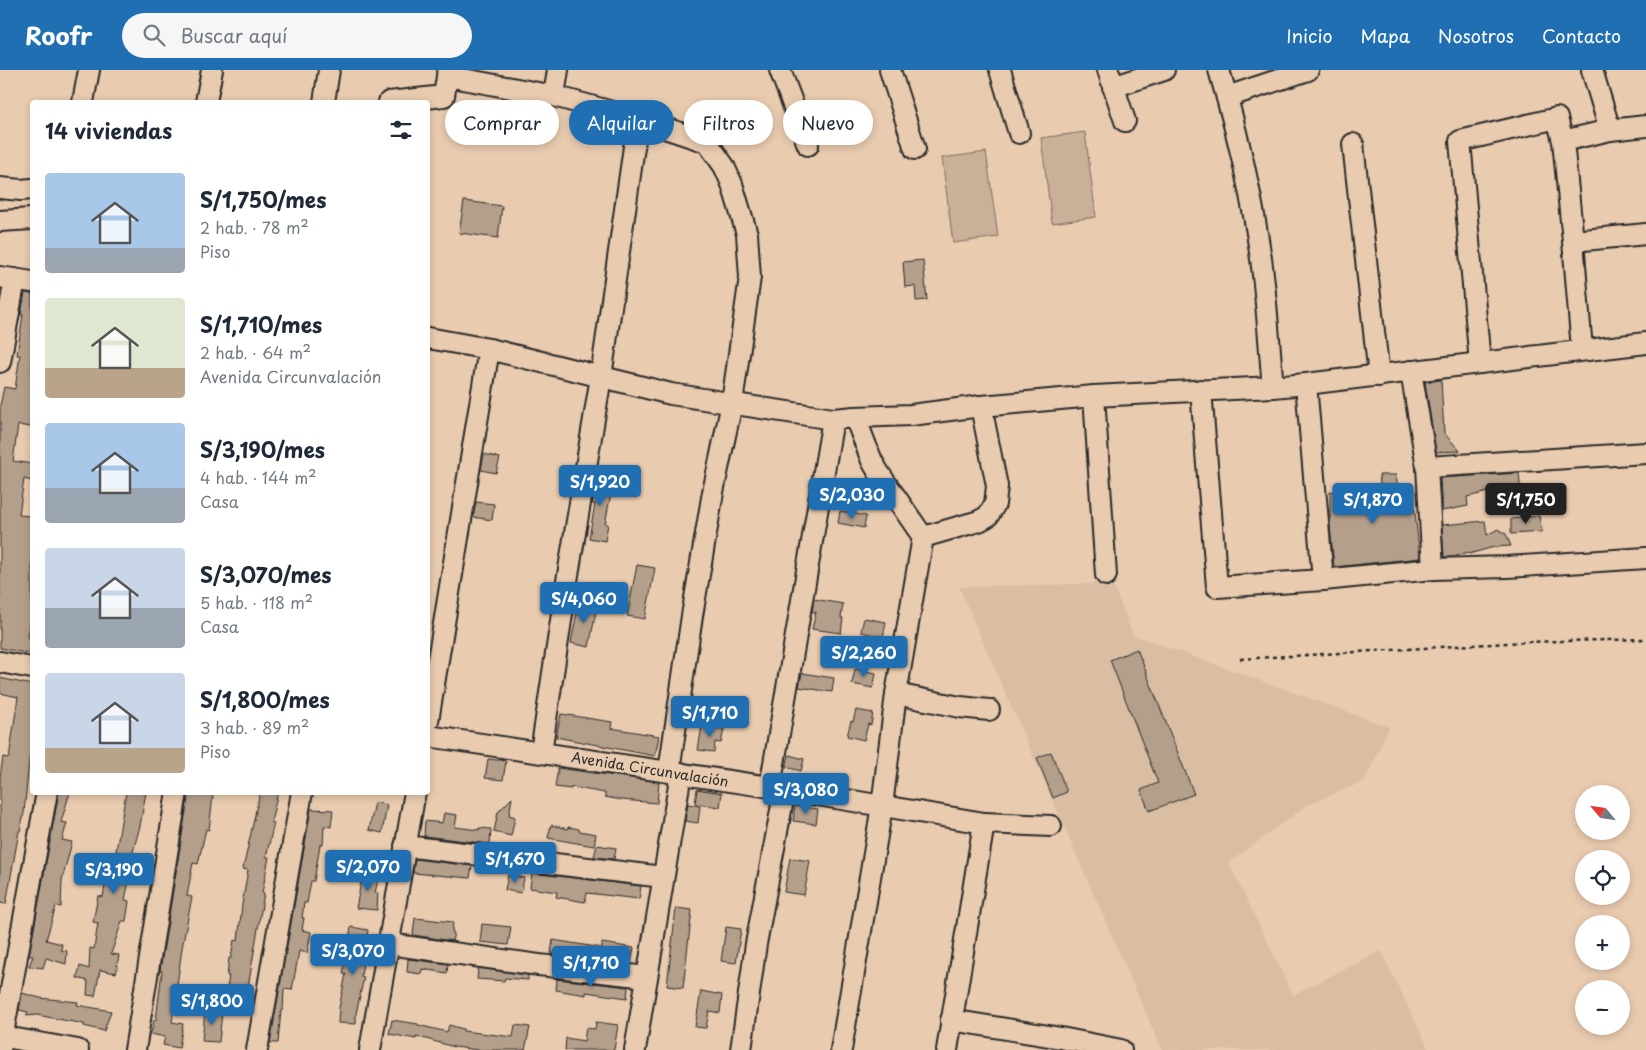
<!DOCTYPE html>
<html lang="es">
<head>
<meta charset="utf-8">
<style>
  body { margin:0; font-family:"Playpen Sans",sans-serif; background:#f6f6f7; color:#1f2937; height:100vh; display:flex; flex-direction:column; font-size:19px; white-space:nowrap }
  * { box-sizing:border-box; margin:0 }
  p { font-size:16px; color:#747a83 }
  .icon { flex:none; width:28px; height:28px; fill:none; stroke:currentColor; stroke-width:2; stroke-linecap:round; stroke-linejoin:round }
  .map { position:relative; flex:1; overflow:hidden }
  .details { position:absolute; left:30px; top:30px; width:400px; height:695px; display:flex; flex-direction:column; background:#fff; border-radius:5px; box-shadow:0 2px 8px #0003 }
  .details>* { flex:none }
  .top-card { position:absolute; left:445px; top:30px; width:475px; height:45px; display:flex; gap:10px }
  .needle { width:32px; rotate:299deg }
  .controls { position:absolute; left:1575px; top:715px; display:grid; gap:10px }
  .controls a { display:grid; place-items:center; width:55px; height:55px; border-radius:50%; background:#fff; box-shadow:0 2px 8px #0003; font-size:25px }
  .price { position:absolute; translate:-50% -42px; padding:0 11px; border-radius:5px; background:#1f6fb2; color:#fff; font-size:16px; line-height:32px; filter:drop-shadow(0 1px 2px #0008) }
  .price::after { content:''; position:absolute; left:50%; top:30px; width:15px; height:11px; margin-left:-8px; background:inherit; clip-path:polygon(0 0,100% 0,50% 100%) }
  .price.current { background:#222; color:#fff }
  ul { padding:0; list-style:none }
  li { display:flex; align-items:center; gap:15px; height:125px; padding:0 15px }
  li span { display:grid; place-items:center; flex:none; width:140px; height:100px; border-radius:5px; color:#555 }
  li>.icon { margin-inline-start:auto }
  span .icon { width:60px; height:60px; fill:#fffc; stroke-width:1 }
  li b { font-size:21px }
  h2 { display:flex; justify-content:space-between; align-items:center; height:60px; padding:0 15px; font-size:21px }
  .chip { padding:0 18px; border-radius:22px; background:#fff; box-shadow:0 2px 8px #0003; font-size:18px; line-height:45px }
  .chip.current { background:#1f6fb2; color:#fff }
  header { display:flex; align-items:center; gap:30px; box-sizing:border-box; height:70px; padding:0 25px; background:#1f6fb2; color:#fff }
  header strong { font-size:24px }
  nav { display:flex; gap:28px; margin-inline-start:auto; font-size:18px }
  .search { width:350px; height:45px; background:#f6f6f7; display:flex; align-items:center; gap:12px; box-sizing:border-box; padding:0 18px; border-radius:28px; color:#747a83; font-size:19px }
  .map>svg:first-child { display:block }
</style>
</head>
<body>
<header>
<strong>Roofr</strong>
<div class="search"><svg class="icon" aria-label="search" viewBox="0 0 24 24"><circle cx="10" cy="10" r="6"/><path d="M15 15l6 6"/></svg>Buscar aquí</div>
<nav><a>Inicio</a><a>Mapa</a><a>Nosotros</a><a>Contacto</a></nav>
</header>
<div class="map">
<svg width="1646" height="980" viewBox="0 0 1646 980">
  <rect width="100%" height="100%" fill="#e9cbaf"/>
  <filter id="ink" filterUnits="userSpaceOnUse"><feTurbulence type="fractalNoise" baseFrequency=".02" numOctaves="2"/><feDisplacementMap in="SourceGraphic" scale="10" xChannelSelector="R" yChannelSelector="G"/><feConvolveMatrix kernelMatrix="1 2 1 2 8 2 1 2 1" color-interpolation-filters="sRGB"/></filter>
  <g filter="url(#ink)">
    <polygon fill="#d9bea4" points="1112,513 1133,565 1389,657 1365,711 1307,735 1229,793 1293,925 1381,881 1429,980 1162,980 959,517"/>
    <g fill="#cab099" stroke="#7a6e62">
      <polygon points="1085,62 1096,147 1052,153 1041,68"/>
      <polygon points="986,82 998,167 953,173 942,88"/>
    </g>
    <g fill="#b49f8b" stroke="#2b2b2b">
      <polygon points="464,131 502,136 498,168 459,163"/>
      <polygon points="923,190 927,230 916,231 915,216 905,217 903,192"/>
      <polygon points="25,223 32,224 32,348 31,357 18,355 13,391 32,394 32,411 24,409 19,445 32,446 32,542 28,568 32,569 32,584 0,578 0,336 4,317 15,319 20,285 17,285 23,245 21,245"/>
      <polygon points="1441,310 1444,363 1460,381 1436,382 1425,312"/>
      <polygon points="484,384 500,388 496,403 481,400"/>
      <polygon points="598,399 608,401 605,417 612,418 605,454 608,454 605,471 589,468 595,434 592,434"/>
      <polygon points="1519,403 1521,425 1502,429 1501,419 1467,427 1468,436 1442,441 1440,408"/>
      <polygon points="1379,405 1396,405 1399,430 1413,424 1420,488 1334,497 1330,456 1330,422 1380,414"/>
      <polygon points="476,432 494,434 492,450 473,447"/>
      <polygon points="840,441 866,446 864,458 838,453"/>
      <polygon points="1539,446 1542,462 1511,464 1511,449"/>
      <polygon points="1485,451 1487,465 1498,459 1506,464 1511,476 1494,477 1469,484 1468,482 1454,487 1444,487 1442,455"/>
      <polygon points="637,495 655,498 645,549 627,546"/>
      <polygon points="814,529 843,534 841,548 843,548 841,563 812,559 816,542 812,542"/>
      <polygon points="579,532 597,536 589,577 571,573"/>
      <polygon points="864,548 886,552 883,567 861,562"/>
      <polygon points="1137,579 1194,724 1149,741 1141,720 1158,713 1110,590"/>
      <polygon points="855,599 876,603 873,618 852,614"/>
      <polygon points="802,603 834,608 832,622 799,617"/>
      <polygon points="0,608 32,615 32,671 29,692 24,743 20,761 19,761 6,834 0,833 0,707 3,687 9,688 18,627 0,623"/>
      <polygon points="856,640 873,643 871,655 868,654 864,670 847,666 851,651 853,652"/>
      <polygon points="561,644 612,652 611,658 659,666 655,686 556,667"/>
      <polygon points="702,656 724,659 721,673 715,672 714,682 698,680"/>
      <polygon points="1051,682 1067,722 1053,728 1037,688"/>
      <polygon points="789,685 804,689 801,701 786,697"/>
      <polygon points="488,689 506,691 503,710 485,708"/>
      <polygon points="558,698 659,712 657,733 622,730 605,727 605,723 571,717 571,719 555,717"/>
      <polygon points="697,719 722,723 720,737 695,734"/>
      <polygon points="59,722 70,722 61,752 67,753 62,770 72,772 62,810 61,837 56,836 46,870 62,874 61,880 67,881 66,894 46,888 43,898 29,896 33,886 29,886"/>
      <polygon points="126,722 146,722 140,756 129,796 132,796 125,830 129,831 126,851 122,851 111,884 119,885 116,903 100,900 95,926 87,925 88,911 77,908 80,896 89,899 90,878 94,879 98,853 93,852 98,826 103,827 109,792 114,793"/>
      <polygon points="189,722 211,722 210,725 213,725 209,760 206,759 198,794 193,793 187,826 192,827 182,878 172,952 183,954 179,978 163,975 165,967 151,964 154,950 156,950 162,901 160,901"/>
      <polygon points="260,722 278,722 271,752 274,753 266,787 269,787 262,823 264,823 244,941 224,938 229,906 227,906 229,888 231,888 234,870 238,871 242,835 248,800 243,799"/>
      <polygon points="512,728 509,745 515,747 511,766 494,762 498,742"/>
      <polygon points="375,732 387,735 382,763 369,760"/>
      <polygon points="688,734 700,736 698,753 685,751"/>
      <polygon points="795,736 818,739 816,754 793,751"/>
      <polygon points="311,739 333,740 331,757 324,756 323,775 320,775 314,811 311,811 307,833 304,833 302,848 304,848 302,860 311,862 307,883 299,881 292,920 284,919 283,940 281,940 278,973 270,973"/>
      <polygon points="444,743 457,745 455,757 479,760 479,758 491,759 490,774 424,766 425,751 442,753"/>
      <polygon points="551,755 568,759 568,757 579,759 579,761 596,764 594,776 548,768"/>
      <polygon points="597,775 616,778 614,789 594,787"/>
      <polygon points="790,788 810,791 804,825 784,822"/>
      <polygon points="415,789 472,796 470,808 413,803"/>
      <polygon points="363,802 379,805 375,823 378,823 377,840 356,838"/>
      <polygon points="532,803 641,816 639,829 587,823 585,832 556,827 557,822 530,818"/>
      <polygon points="508,805 524,808 521,823 505,820"/>
      <polygon points="676,838 692,840 683,918 667,916"/>
      <polygon points="415,848 453,852 452,862 454,863 452,871 413,865"/>
      <polygon points="482,854 511,857 508,875 480,872"/>
      <polygon points="351,857 368,860 361,906 364,907 356,944 356,954 338,953 339,938 346,904 343,904"/>
      <polygon points="726,857 741,859 736,893 721,891"/>
      <polygon points="553,870 602,878 602,873 634,878 631,893 551,883"/>
      <polygon points="408,889 448,894 447,903 422,899 421,904 407,902"/>
      <polygon points="478,898 528,905 528,910 505,908 504,911 477,909"/>
      <polygon points="557,909 628,917 627,928 586,922 586,925 556,920"/>
      <polygon points="701,921 722,925 720,943 709,941 706,958 695,957"/>
      <polygon points="22,923 40,928 78,932 77,935 111,941 104,961 84,956 84,954 37,945 26,946 28,942 19,940"/>
      <polygon points="205,941 222,942 219,972 202,971"/>
      <polygon points="392,950 418,954 418,955 447,962 449,955 463,959 463,961 513,967 515,955 530,957 525,980 479,980 454,977 416,966 416,969 389,964"/>
      <polygon points="596,952 618,955 614,980 565,980 566,968 584,971 586,958 595,959"/>
    </g>
    <g fill="none" stroke-linecap="round" stroke-linejoin="round">
      <g stroke="#2b2b2b" stroke-width="24">
        <g id="minor">
          <polyline points="780,0 808,75"/>
          <polyline points="890,0 915,79"/>
          <polyline points="1000,0 1019,63"/>
          <polyline points="1108,0 1125,51"/>
          <path d="M 1219,0 C 1237,61 1252,125 1261,189 C 1267,231 1269,275 1273,317"/>
          <polyline points="1592,0 1610,60"/>
          <polyline points="447,6 554,26 638,49 707,72 724,96 732,114 747,164 750,207 732,333 713,422 692,546 669,701"/>
          <polyline points="1113,17 1164,0"/>
          <polyline points="554,26 558,0"/>
          <polyline points="1227,27 1308,0"/>
          <polyline points="83,32 89,0"/>
          <polyline points="206,32 212,0"/>
          <polyline points="324,32 329,0"/>
          <polyline points="389,32 444,26 448,0"/>
          <polyline points="1563,71 1610,60 1646,56"/>
          <polyline points="1353,74 1379,306"/>
          <polyline points="0,118 21,120 32,119"/>
          <polyline points="0,151 32,149"/>
          <polyline points="1573,171 1646,164"/>
          <polyline points="0,207 32,212"/>
          <polyline points="428,268 489,279 671,324 833,349 855,347 872,391 879,403 923,467 896,624 882,736 841,980"/>
          <polyline points="0,292 15,209"/>
          <polyline points="1480,293 1460,71 1557,48 1563,71 1573,171 1582,280"/>
          <polyline points="1411,301 1427,397 1433,499"/>
          <polyline points="1306,314 1323,510"/>
          <polyline points="1201,320 1217,517 1323,510 1433,499 1507,497 1646,488"/>
          <polyline points="1094,326 1106,505"/>
          <polyline points="855,347 911,345 981,336 1094,326 1273,317 1306,314 1646,273"/>
          <polyline points="1427,397 1646,383"/>
          <polyline points="923,467 979,451 988,446 995,434 997,416 981,336"/>
          <polyline points="0,592 32,598"/>
          <polyline points="896,624 960,637 989,640"/>
          <polyline points="428,651 489,279"/>
          <polyline points="428,666 770,717 984,753 1051,756"/>
          <polyline points="541,682 567,511 601,307 638,49"/>
          <polyline points="770,717 833,349"/>
          <polyline points="405,776 663,807"/>
          <polyline points="389,874 539,895 647,907"/>
          <polyline points="951,950 1061,968 1121,980"/>
          <polyline points="0,966 78,980"/>
          <polyline points="0,980 47,722"/>
          <polyline points="135,980 177,722"/>
          <polyline points="257,980 302,722"/>
          <polyline points="370,980 415,722"/>
          <polyline points="635,980 681,703"/>
          <polyline points="741,980 756,874 785,719"/>
          <polyline points="947,980 984,753"/>
        </g>
      </g>
      <polyline stroke="#2b2b2b" stroke-width="2.5" stroke-dasharray="4 4" stroke-linecap="butt" points="1240,589 1523,572 1646,569"/>
      <use href="#minor" stroke="#e9cbaf" stroke-width="20"/>
    </g>
  </g>
  <g text-anchor="middle" dominant-baseline="central" stroke-width="5" stroke-linejoin="round" paint-order="stroke">
    <g font-size="14" fill="#2b2b2b" stroke="#e9cbaf">
      <text transform="translate(650 699) rotate(9)">Avenida Circunvalación</text>
    </g>
  </g>
</svg>
<div class="controls">
<a><svg class="needle" viewBox="-14 -14 28 28"><path d="M0-13l5 13h-10z" fill="#e53935"/><path d="M0 13l5-13h-10z" fill="#747a83"/></svg></a>
<a><svg class="icon" aria-label="locate" viewBox="0 0 24 24"><circle cx="12" cy="12" r="6"/><path d="M12 2v4M12 18v4M2 12h4M18 12h4"/></svg></a>
<a>+</a>
<a>−</a>
</div>
<b class="price" style="left:600px;top:437px">S/1,920</b>
<b class="price" style="left:852px;top:450px">S/2,030</b>
<b class="price" style="left:1373px;top:455px">S/1,870</b>
<b class="price current" style="left:1526px;top:455px">S/1,750</b>
<b class="price" style="left:584px;top:554px">S/4,060</b>
<b class="price" style="left:864px;top:608px">S/2,260</b>
<b class="price" style="left:710px;top:668px">S/1,710</b>
<b class="price" style="left:806px;top:745px">S/3,080</b>
<b class="price" style="left:515px;top:814px">S/1,670</b>
<b class="price" style="left:368px;top:822px">S/2,070</b>
<b class="price" style="left:114px;top:825px">S/3,190</b>
<b class="price" style="left:353px;top:906px">S/3,070</b>
<b class="price" style="left:591px;top:918px">S/1,710</b>
<b class="price" style="left:212px;top:956px">S/1,800</b>
<div class="top-card">
<a class="chip">Comprar</a>
<a class="chip current">Alquilar</a>
<a class="chip">Filtros</a>
<a class="chip">Nuevo</a>
</div>
<section class="details">
<h2>14 viviendas<svg class="icon" aria-label="filters" viewBox="0 0 24 24"><path d="M4 7h16M4 17h16"/><circle cx="9" cy="7" r="2"/><circle cx="15" cy="17" r="2"/></svg></h2>
<ul>
<li><span style="background:linear-gradient(#a9c7e8 75%,#9aa5b1 0)"><svg class="icon" aria-label="home" viewBox="0 0 24 24"><path d="M3 11l9-7 9 7M6 9v11h12V9"/></svg></span><div><b>S/1,750/mes</b><p>2 hab. · 78 m²</p><p>Piso</p></div></li>
<li><span style="background:linear-gradient(#dfe7d0 70%,#b9a48a 0)"><svg class="icon" aria-label="home" viewBox="0 0 24 24"><path d="M3 11l9-7 9 7M6 9v11h12V9"/></svg></span><div><b>S/1,710/mes</b><p>2 hab. · 64 m²</p><p>Avenida Circunvalación</p></div></li>
<li><span style="background:linear-gradient(#a9c7e8 65%,#9aa5b1 0)"><svg class="icon" aria-label="home" viewBox="0 0 24 24"><path d="M3 11l9-7 9 7M6 9v11h12V9"/></svg></span><div><b>S/3,190/mes</b><p>4 hab. · 144 m²</p><p>Casa</p></div></li>
<li><span style="background:linear-gradient(#c9d6e8 60%,#9aa5b1 0)"><svg class="icon" aria-label="home" viewBox="0 0 24 24"><path d="M3 11l9-7 9 7M6 9v11h12V9"/></svg></span><div><b>S/3,070/mes</b><p>5 hab. · 118 m²</p><p>Casa</p></div></li>
<li><span style="background:linear-gradient(#c9d6e8 75%,#b9a48a 0)"><svg class="icon" aria-label="home" viewBox="0 0 24 24"><path d="M3 11l9-7 9 7M6 9v11h12V9"/></svg></span><div><b>S/1,800/mes</b><p>3 hab. · 89 m²</p><p>Piso</p></div></li>
</ul>
</section>
</div>
</body>
</html>
